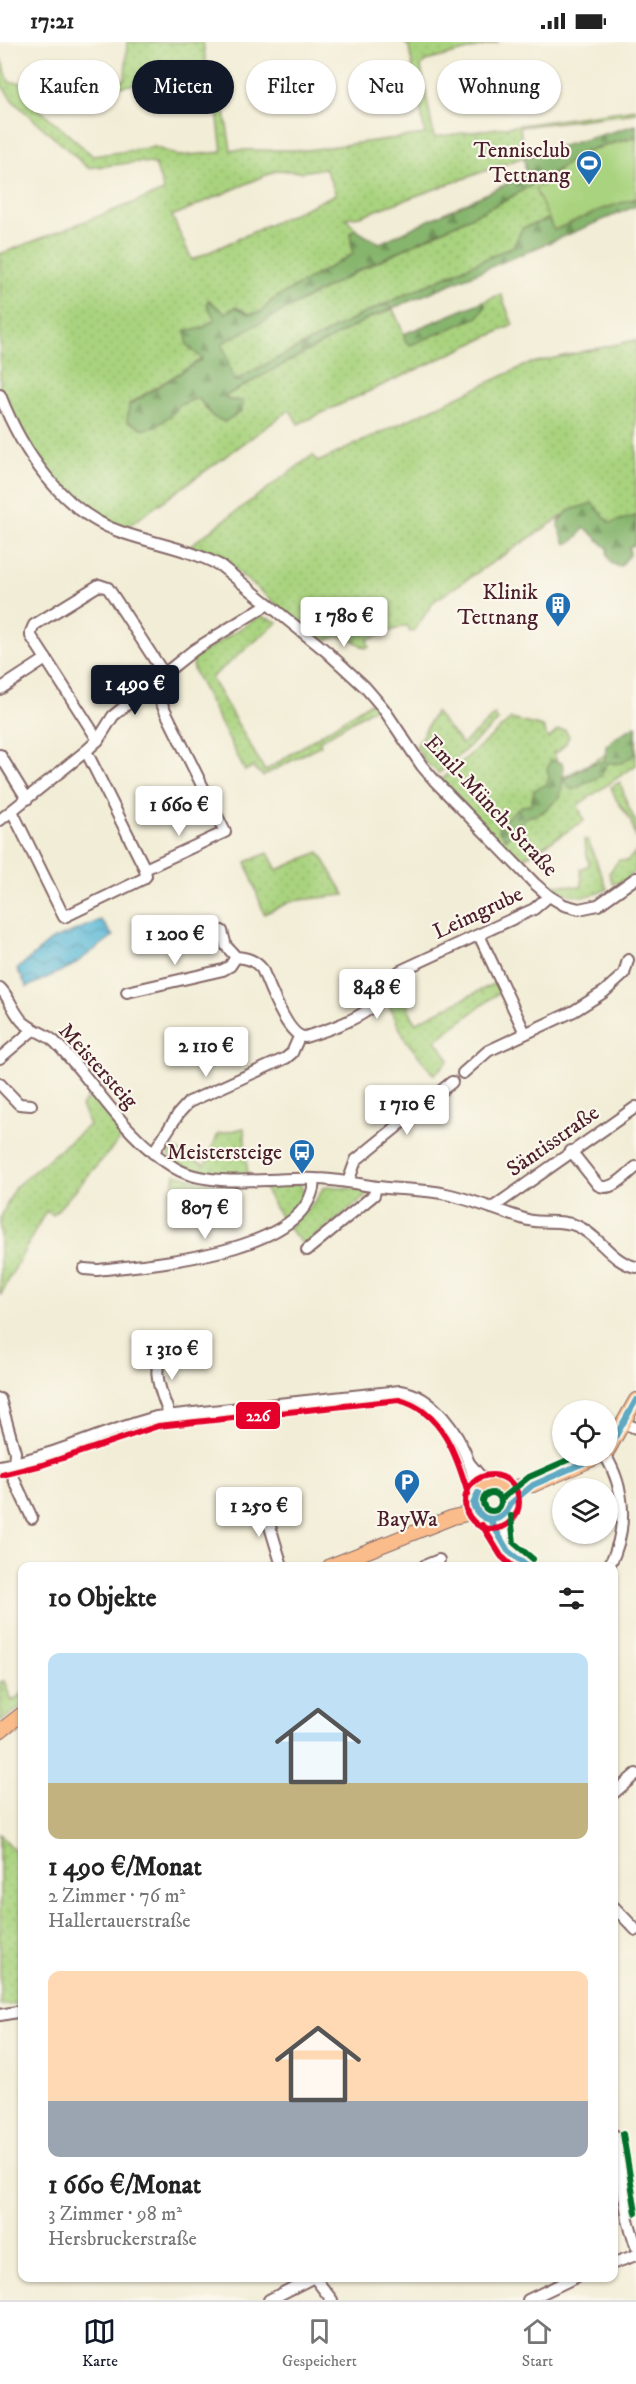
<!DOCTYPE html>
<html lang="de">
<head>
<meta charset="utf-8">
<style>
  body { margin:0; font-family:"IM FELL DW Pica",serif; background:#f6f6f6; color:#222; height:100vh; display:flex; flex-direction:column; font-size:22px; white-space:nowrap }
  * { box-sizing:border-box; margin:0 }
  p { font-size:20px; color:#767676 }
  .icon { flex:none; width:33px; height:33px; fill:none; stroke:currentColor; stroke-width:2; stroke-linecap:round; stroke-linejoin:round }
  .map { position:relative; flex:1; overflow:hidden }
  .panel { position:absolute; left:18px; top:1520px; width:600px; height:720px; display:flex; flex-direction:column; background:#fff; border-radius:12px; box-shadow:0 2px 4px #0004 }
  .panel>* { flex:none }
  .hud { position:absolute; left:18px; top:18px; width:600px; height:54px; display:flex; gap:12px }
  .fabs { position:absolute; left:552px; top:1358px; display:grid; gap:12px }
  .fabs a { display:grid; place-items:center; width:66px; height:66px; border-radius:50%; background:#fff; box-shadow:0 2px 4px #0004; font-size:30px }
  .price { position:absolute; translate:-50% -51px; padding:0 14px; border-radius:6px; background:#fff; color:#222; font-size:20px; line-height:39px; filter:drop-shadow(0 2px 3px #0008) }
  .price::after { content:''; position:absolute; left:50%; top:36px; width:18px; height:14px; margin-left:-9px; background:inherit; clip-path:polygon(0 0,100% 0,50% 100%) }
  .price.current { background:#111827; color:#fff }
  ul { padding:0; list-style:none }
  li { display:grid; align-content:center; gap:12px; height:318px; padding:0 30px }
  li span { display:grid; place-items:center; height:186px; border-radius:12px; color:#555 }
  li>.icon { margin-inline-start:auto }
  span .icon { width:108px; height:108px; fill:#fffc; stroke-width:1 }
  li b { font-size:26px }
  h2 { display:flex; justify-content:space-between; align-items:center; height:72px; padding:0 30px; font-size:26px }
  .tag { padding:0 21px; border-radius:27px; background:#fff; box-shadow:0 2px 4px #0004; font-size:21px; line-height:54px }
  .tag.current { background:#111827; color:#fff }
  .status { display:flex; justify-content:space-between; align-items:center; height:42px; padding:0 30px; background:#fff; direction:ltr }
  .status svg { height:16px; fill:currentColor }
  .dock { display:flex; justify-content:space-around; align-items:center; height:84px; border-top:2px solid #e0e0e0; background:#fff; font-size:16px; color:#767676 }
  .dock a { display:grid; justify-items:center; gap:3px }
  .dock .current { color:#111827 }
  .map>svg:first-child { display:block }
</style>
</head>
<body>
<div class="status"><b>17:21</b><svg viewBox="0 0 49 12"><path d="M0 12V9h3v3zM5 12V6h3v6zM10 12V3h3v9zM15 12V0h3v12zM26 1h20v11H26zM47 4h2v5h-2z"/></svg></div>
<div class="map">
<svg width="636" height="2258" viewBox="0 0 636 2258">
  <defs>
    <pattern id="green-dots" width="8" height="8" patternUnits="userSpaceOnUse" patternTransform="scale(1.5)"><rect width="8" height="8" fill="#a9d37e"/><path d="M2 2h.1M6 6h.1" fill="none" stroke="#93b56d" stroke-width="1.8" stroke-linecap="round"/></pattern>
    <pattern id="forest-firs" width="22" height="20" patternUnits="userSpaceOnUse" patternTransform="scale(1.5)"><rect width="22" height="20" fill="#86b56d"/><path d="M5 1l3.5 6h-7zM16 11l3.5 6h-7z" fill="#70935a"/></pattern>
    <pattern id="water-waves" width="16" height="10" patternUnits="userSpaceOnUse" patternTransform="scale(1.5)"><rect width="16" height="10" fill="#58b8d6"/><path d="M0 5q4-4 8 0t8 0" fill="none" stroke="#4b95ae"/></pattern>
  </defs>
  <rect width="100%" height="100%" fill="#fbf7ec"/>
  <filter id="ink" filterUnits="userSpaceOnUse"><feTurbulence type="fractalNoise" baseFrequency=".0167" numOctaves="2"/><feDisplacementMap in="SourceGraphic" scale="12" xChannelSelector="R" yChannelSelector="G"/><feConvolveMatrix kernelMatrix="1 2 1 2 8 2 1 2 1" color-interpolation-filters="sRGB"/></filter>
  <filter id="wash" filterUnits="userSpaceOnUse"><feTurbulence type="fractalNoise" baseFrequency=".008" numOctaves="4" result="noise"/><feDisplacementMap in="SourceGraphic" scale="24" xChannelSelector="R" yChannelSelector="G"/><feGaussianBlur stdDeviation="1.35" result="paint"/><feColorMatrix in="noise" values="0 0 0 0 0 0 0 0 0 0 0 0 0 0 0 0 0 1.4 0 .05"/><feComposite in="paint" operator="in"/></filter>
  <g filter="url(#wash)">
    <rect width="100%" height="100%" fill="#f2edd6"/>
    <g fill="url(#green-dots)" stroke="#7a7954" stroke-width="1.5" fill-rule="evenodd">
      <path d="M 127,0 L 203,0 L 206,21 L 219,34 L 231,108 L 307,108 L 425,92 L 409,5 L 404,0 L 459,0 L 461,2 L 499,0 L 426,19 L 421,25 L 434,95 L 636,67 L 636,71 L 520,85 L 524,115 L 360,174 L 346,176 L 356,187 L 350,191 L 353,212 L 272,258 L 261,270 L 249,272 L 236,265 L 225,271 L 209,258 L 207,262 L 215,277 L 201,287 L 186,288 L 202,317 L 129,362 L 173,371 L 179,363 L 198,356 L 213,375 L 243,359 L 228,358 L 225,355 L 237,347 L 367,277 L 393,267 L 404,292 L 405,300 L 485,265 L 484,259 L 501,252 L 513,283 L 298,382 L 290,368 L 123,488 C 62,461 24,408 0,346 L 0,212 L 164,149 L 155,122 L 138,120 L 88,126 L 13,59 L 0,41 L 0,14 L 9,40 L 89,44 L 125,37 ZM 201,31 L 213,36 L 222,110 L 179,114 L 155,105 L 93,114 L 31,60 ZM 325,126 L 336,152 L 192,218 L 172,174 L 278,128 L 301,130 Z"/>
      <polygon points="636,95 636,100 607,143 536,147 549,177 522,186 514,204 365,271 234,339 222,301 360,228 506,158 594,106"/>
      <polygon points="636,298 636,478 612,484 589,466 564,473 434,559 414,589 410,590 407,583 367,598 369,605 365,606 351,597 340,594 322,599 236,529 214,515 188,505 313,413 318,420 528,322"/>
      <polygon points="260,574 278,580 211,636 265,729 371,660 376,665 319,699 321,703 263,734 252,725 245,729 193,627 194,616"/>
      <polygon points="435,670 462,702 495,673 498,679 439,731 426,721 416,705"/>
      <polygon points="511,677 543,685 548,697 558,688 565,688 569,694 566,701 558,710 553,710 564,735 602,715 636,686 636,723 578,763 584,779 519,819 441,738"/>
      <polygon points="620,740 628,764 636,780 636,797 631,779 616,757 611,745"/>
      <path d="M 584,798 L 588,798 L 607,847 C 588,857 568,857 551,842 L 582,845 L 581,827 L 589,823 Z"/>
      <polygon points="319,810 345,853 292,859 264,872 246,820 268,811 277,828"/>
      <polygon points="636,810 636,829 623,840 613,842 609,831 619,818 627,819"/>
      <polygon points="398,940 415,981 497,940 501,949 436,998 449,1018 434,1033 405,997 386,957"/>
      <polygon points="92,1051 124,1093 53,1173 46,1169 0,1254 0,1177 15,1145 89,1083 81,1064"/>
      <path d="M 244,1086 L 248,1135 C 223,1133 168,1135 165,1102 L 205,1123 L 218,1092 Z"/>
      <polygon points="175,1132 219,1144 216,1165 192,1169 169,1169"/>
      <polygon points="300,1142 305,1153 303,1158 282,1178 263,1144"/>
      <polygon points="328,1144 370,1149 369,1152 304,1203 288,1186 316,1158 324,1145"/>
      <polygon points="4,1639 12,1659 22,1652 22,1664 0,1680 0,1640"/>
      <polygon points="0,1792 18,1812 22,1810 22,1961 0,1964"/>
    </g>
    <g fill="url(#forest-firs)" stroke="#686a4c" stroke-width="1.5">
      <path d="M 636,83 L 636,95 L 594,106 L 506,158 L 360,228 L 222,301 L 234,339 L 365,271 L 514,204 L 522,186 L 549,177 L 554,188 L 602,167 L 636,156 L 636,164 L 367,277 L 225,354 L 228,358 L 243,359 L 242,369 L 224,380 L 213,375 L 198,356 L 179,363 L 173,371 L 156,385 L 144,387 L 127,379 L 129,363 L 202,317 L 187,303 L 186,288 L 201,287 L 215,278 L 207,262 L 208,258 L 225,271 L 236,265 L 249,272 L 261,270 L 272,258 L 353,212 L 350,191 L 356,187 C 363,194 371,196 380,201 L 526,133 L 524,115 Z"/>
      <polygon points="484,259 485,265 478,275 411,303 405,300 404,292"/>
      <path d="M 592,461 L 610,481 L 636,474 L 636,502 L 629,505 L 630,512 L 620,525 L 611,521 L 607,513 L 608,506 C 599,501 593,489 584,486 C 580,493 575,500 566,502 L 558,484 L 559,479 L 568,469 Z"/>
      <polygon points="636,684 635,712 622,721 607,721 601,734 572,748 563,738 591,722 605,719 606,704 621,692"/>
      <path d="M 551,718 L 562,721 C 565,732 562,744 560,755 C 549,764 543,774 528,774 L 506,797 L 499,789 L 498,783 L 521,764 L 531,763 L 534,748 L 546,743 L 549,735 L 547,727 Z"/>
    </g>
    <path fill="#a9d37e" stroke="#7a7954" stroke-width="1.5" d="M 636,96 L 636,156 L 602,167 L 554,188 L 535,147 C 553,139 552,133 565,123 C 587,107 610,102 636,96 Z"/>
    <polygon fill="url(#water-waves)" stroke="#516c80" stroke-width="1.5" points="101,878 113,894 72,924 27,945 17,927 52,898"/>
  </g>
  <g filter="url(#ink)">
    <g fill="none" stroke-linecap="round" stroke-linejoin="round">
      <g stroke="#856767" stroke-width="14">
        <g id="minor">
          <path d="M 0,353 C 22,409 62,470 121,490 C 155,502 190,507 221,524 L 326,609 L 365,645 L 383,666 L 422,724 L 434,738 L 534,841 L 549,854 L 564,863 L 579,867 L 598,863 L 636,836"/>
          <polyline points="46,617 98,698"/>
          <polyline points="0,647 46,617 31,594 31,590 34,583 99,543 108,546 164,632"/>
          <polyline points="0,713 27,757"/>
          <polyline points="12,769 64,875 143,837 146,834 145,827 86,709"/>
          <polyline points="0,778 86,709 98,698 113,674 164,632 194,608 268,562"/>
          <polyline points="145,827 225,790 152,642"/>
          <path d="M 222,889 L 226,904 L 236,915 C 247,916 255,918 262,927 C 269,943 287,995 305,995 C 325,989 359,977 374,963 C 385,953 388,938 400,929 L 534,867 L 549,854"/>
          <polyline points="479,893 525,991"/>
          <path d="M 0,946 C 10,956 13,970 23,980 C 34,990 47,991 57,1002 C 97,1043 125,1096 175,1126 C 210,1147 275,1135 315,1137 C 336,1137 357,1142 378,1145 C 400,1148 424,1147 446,1152 C 474,1158 500,1170 528,1178 C 544,1182 561,1177 577,1184 C 600,1194 611,1220 636,1225"/>
          <polyline points="127,950 223,928 230,924 236,915"/>
          <polyline points="0,1016 33,988"/>
          <polyline points="463,1031 488,1009 574,969 604,950 624,932 628,918"/>
          <polyline points="0,1042 19,1062 31,1063"/>
          <path d="M 571,1109 L 598,1143 C 611,1151 626,1133 636,1125"/>
          <polyline points="153,1111 179,1071 189,1060 286,1016 292,1011 299,995"/>
          <polyline points="348,1140 356,1118 452,1040"/>
          <polyline points="492,1166 636,1065"/>
          <polyline points="307,1208 374,1153 376,1145"/>
          <path d="M 84,1227 L 97,1228 C 151,1222 313,1211 314,1137"/>
          <polyline points="0,1357 15,1410 13,1435 32,1476"/>
          <path d="M 169,1372 C 159,1344 141,1305 190,1309"/>
          <polyline points="623,1381 636,1386"/>
          <path d="M 605,1413 C 626,1447 628,1489 609,1524"/>
          <polyline points="470,1422 487,1442"/>
          <path d="M 0,1424 C 54,1414 103,1389 156,1375 L 400,1349 C 433,1353 459,1392 469,1421 C 473,1430 474,1440 477,1449"/>
          <polyline points="262,1458 282,1524"/>
          <polyline points="502,1475 504,1501"/>
          <polyline points="490,1478 508,1509 527,1524"/>
          <polyline points="424,1524 439,1518"/>
          <polyline points="614,1751 636,1732"/>
          <polyline points="614,1865 636,1888"/>
          <polyline points="0,1973 22,1969"/>
          <polyline points="614,2093 628,2178 636,2204"/>
          <polyline points="614,2221 636,2213"/>
          <polyline points="314,2235 332,2258"/>
          <polyline points="269,2258 314,2235"/>
          <polyline points="528,2258 576,2235"/>
        </g>
      </g>
      <g stroke="#856767" stroke-width="16">
        <g id="major">
          <polyline points="608,1408 636,1358"/>
          <circle cx="492" cy="1460" r="18"/>
          <polyline points="504,1446 533,1443 602,1413"/>
          <polyline points="330,1524 453,1475 476,1470"/>
          <polyline points="0,1689 22,1672"/>
        </g>
      </g>
      <use href="#minor" stroke="#fff" stroke-width="10"/>
      <use href="#major" stroke="#f9bc8a" stroke-width="14"/>
      <g stroke="#fbf7ec" stroke-width="10">
        <g id="bus-1">
          <polyline points="608,1408 636,1358"/>
          <path d="M 478,1451 C 473,1462 475,1469 485,1476 C 497,1479 505,1474 510,1463"/>
          <path d="M 478,1451 L 473,1462 C 479,1481 503,1484 510,1463"/>
          <polyline points="510,1462 533,1443 602,1413"/>
          <polyline points="490,1478 508,1509 527,1524"/>
        </g>
      </g>
      <g stroke="#fbf7ec" stroke-width="10">
        <g id="bus-2">
          <circle cx="492" cy="1460" r="27"/>
          <path d="M 2,1433 L 42,1423 L 158,1384 L 399,1358 C 442,1369 457,1414 468,1452"/>
          <polyline points="482,1483 501,1514 512,1524"/>
        </g>
      </g>
      <g stroke="#fbf7ec" stroke-width="10">
        <g id="bus-3">
          <circle cx="492" cy="1460" r="9"/>
          <polyline points="504,1455 529,1435 579,1413"/>
          <polyline points="511,1474 514,1501 533,1517"/>
          <polyline points="623,2092 636,2171"/>
        </g>
      </g>
      <use href="#bus-1" stroke="#60a9c2" stroke-width="6"/>
      <use href="#bus-2" stroke="#e4002b" stroke-width="6"/>
      <use href="#bus-3" stroke="#00702c" stroke-width="6"/>
    </g>
  </g>
  <defs>
    <g id="stadium-pin" transform="scale(1.35)"><path d="M0 17L-7.5 6A9.5 9.5 0 1 1 7.5 6Z" fill="#1f6fb2" stroke="#fbf7ec"/><path d="M0-5a6.5 5 0 1 0 0 10a6.5 5 0 1 0 0-10ZM-3.5-1.8h7v3.6h-7Z" fill="#fff"/></g>
    <g id="building-pin" transform="scale(1.35)"><path d="M0 17L-7.5 6A9.5 9.5 0 1 1 7.5 6Z" fill="#1f6fb2" stroke="#fbf7ec"/><path d="M-4-6H4V6H1V3H-1V6H-4ZM-2.5-4.3h1.7v1.8h-1.7ZM.8-4.3h1.7v1.8H.8ZM-2.5-1h1.7V.8h-1.7ZM.8-1h1.7V.8H.8Z" fill="#fff"/></g>
    <g id="bus-pin" transform="scale(1.35)"><path d="M0 17L-7.5 6A9.5 9.5 0 1 1 7.5 6Z" fill="#1f6fb2" stroke="#fbf7ec"/><path d="M-5-6H5V4H4V6H2V4H-2V6H-4V4H-5ZM-3.5-4V0h7V-4ZM-3.5 1.2v1.5H-2V1.2ZM2 1.2v1.5H3.5V1.2Z" fill="#fff"/></g>
    <g id="parking-pin" transform="scale(1.35)"><path d="M0 17L-7.5 6A9.5 9.5 0 1 1 7.5 6Z" fill="#1f6fb2" stroke="#fbf7ec"/><path d="M-3.5-5.5H1a3.5 3.5 0 0 1 0 7H-1V5.5H-3.5ZM-1-3.4V-.6H.8a1.4 1.4 0 0 0 0-2.8Z" fill="#fff"/></g>
  </defs>
  <g fill-rule="evenodd">
    <use href="#stadium-pin" x="589" y="121"/>
    <use href="#building-pin" x="558" y="563"/>
    <use href="#bus-pin" x="302" y="1110"/>
    <use href="#parking-pin" x="407" y="1440"/>
  </g>
  <g text-anchor="middle" dominant-baseline="central" stroke-width="4.5" stroke-linejoin="round" paint-order="stroke">
    <g font-size="22" fill="#4a1f2b" stroke="#fbf7ec" text-anchor="end">
      <text x="570" y="108">Tennisclub<tspan x="570" dy="25">Tettnang</tspan></text>
      <text x="538" y="550">Klinik<tspan x="538" dy="25">Tettnang</tspan></text>
      <text x="282" y="1110">Meistersteige</text>
      <text x="407" y="1477" text-anchor="middle">BayWa</text>
    </g>
    <g font-size="22" fill="#4a1f2b" stroke="#fbf7ec">
      <text transform="translate(491 764) rotate(47)">Emil-Münch-Straße</text>
      <text transform="translate(478 871) rotate(-25)">Leimgrube</text>
      <text transform="translate(98 1024) rotate(48)">Meistersteig</text>
      <text transform="translate(553 1099) rotate(-35)">Säntisstraße</text>
    </g>
  </g>
  <rect stroke="#fbf7ec" stroke-width="2" x="235" y="1359" width="46" height="29" rx="6" fill="#e4002b"/>
  <g font-size="16" text-anchor="middle" font-weight="bold" fill="#fff">
    <text x="258" y="1379">226</text>
  </g>
</svg>
<div class="fabs">
<a><svg class="icon" aria-label="locate" viewBox="0 0 24 24"><circle cx="12" cy="12" r="6"/><path d="M12 2v4M12 18v4M2 12h4M18 12h4"/></svg></a>
<a><svg class="icon" aria-label="layers" viewBox="0 0 24 24"><path d="M12 4l9 5-9 5-9-5zM3 14l9 5 9-5"/></svg></a>
</div>
<b class="price" style="left:344px;top:606px">1 780 €</b>
<b class="price current" style="left:135px;top:674px">1 490 €</b>
<b class="price" style="left:179px;top:795px">1 660 €</b>
<b class="price" style="left:175px;top:924px">1 200 €</b>
<b class="price" style="left:377px;top:978px">848 €</b>
<b class="price" style="left:206px;top:1036px">2 110 €</b>
<b class="price" style="left:407px;top:1094px">1 710 €</b>
<b class="price" style="left:205px;top:1198px">807 €</b>
<b class="price" style="left:172px;top:1339px">1 310 €</b>
<b class="price" style="left:259px;top:1496px">1 250 €</b>
<div class="hud">
<a class="tag">Kaufen</a>
<a class="tag current">Mieten</a>
<a class="tag">Filter</a>
<a class="tag">Neu</a>
<a class="tag">Wohnung</a>
</div>
<section class="panel">
<h2>10 Objekte<svg class="icon" aria-label="filters" viewBox="0 0 24 24"><path d="M4 7h16M4 17h16"/><circle cx="9" cy="7" r="2"/><circle cx="15" cy="17" r="2"/></svg></h2>
<ul>
<li><span style="background:linear-gradient(#bfe0f5 70%,#c2b280 0)"><svg class="icon" aria-label="home" viewBox="0 0 24 24"><path d="M3 11l9-7 9 7M6 9v11h12V9"/></svg></span><div><b>1 490 €/Monat</b><p>2 Zimmer · 76 m²</p><p>Hallertauerstraße</p></div></li>
<li><span style="background:linear-gradient(#ffd9b3 70%,#9aa5b1 0)"><svg class="icon" aria-label="home" viewBox="0 0 24 24"><path d="M3 11l9-7 9 7M6 9v11h12V9"/></svg></span><div><b>1 660 €/Monat</b><p>3 Zimmer · 98 m²</p><p>Hersbruckerstraße</p></div></li>
</ul>
</section>
</div>
<nav class="dock">
<a class="current"><svg class="icon" aria-label="map" viewBox="0 0 24 24"><path d="M3 6l6-2 6 2 6-2v14l-6 2-6-2-6 2zM9 4v14M15 6v14"/></svg>Karte</a>
<a><svg class="icon" aria-label="saved" viewBox="0 0 24 24"><path d="M7 4h10v16l-5-4-5 4z"/></svg>Gespeichert</a>
<a><svg class="icon" aria-label="home" viewBox="0 0 24 24"><path d="M3 11l9-7 9 7M6 9v11h12V9"/></svg>Start</a>
</nav>
</body>
</html>
